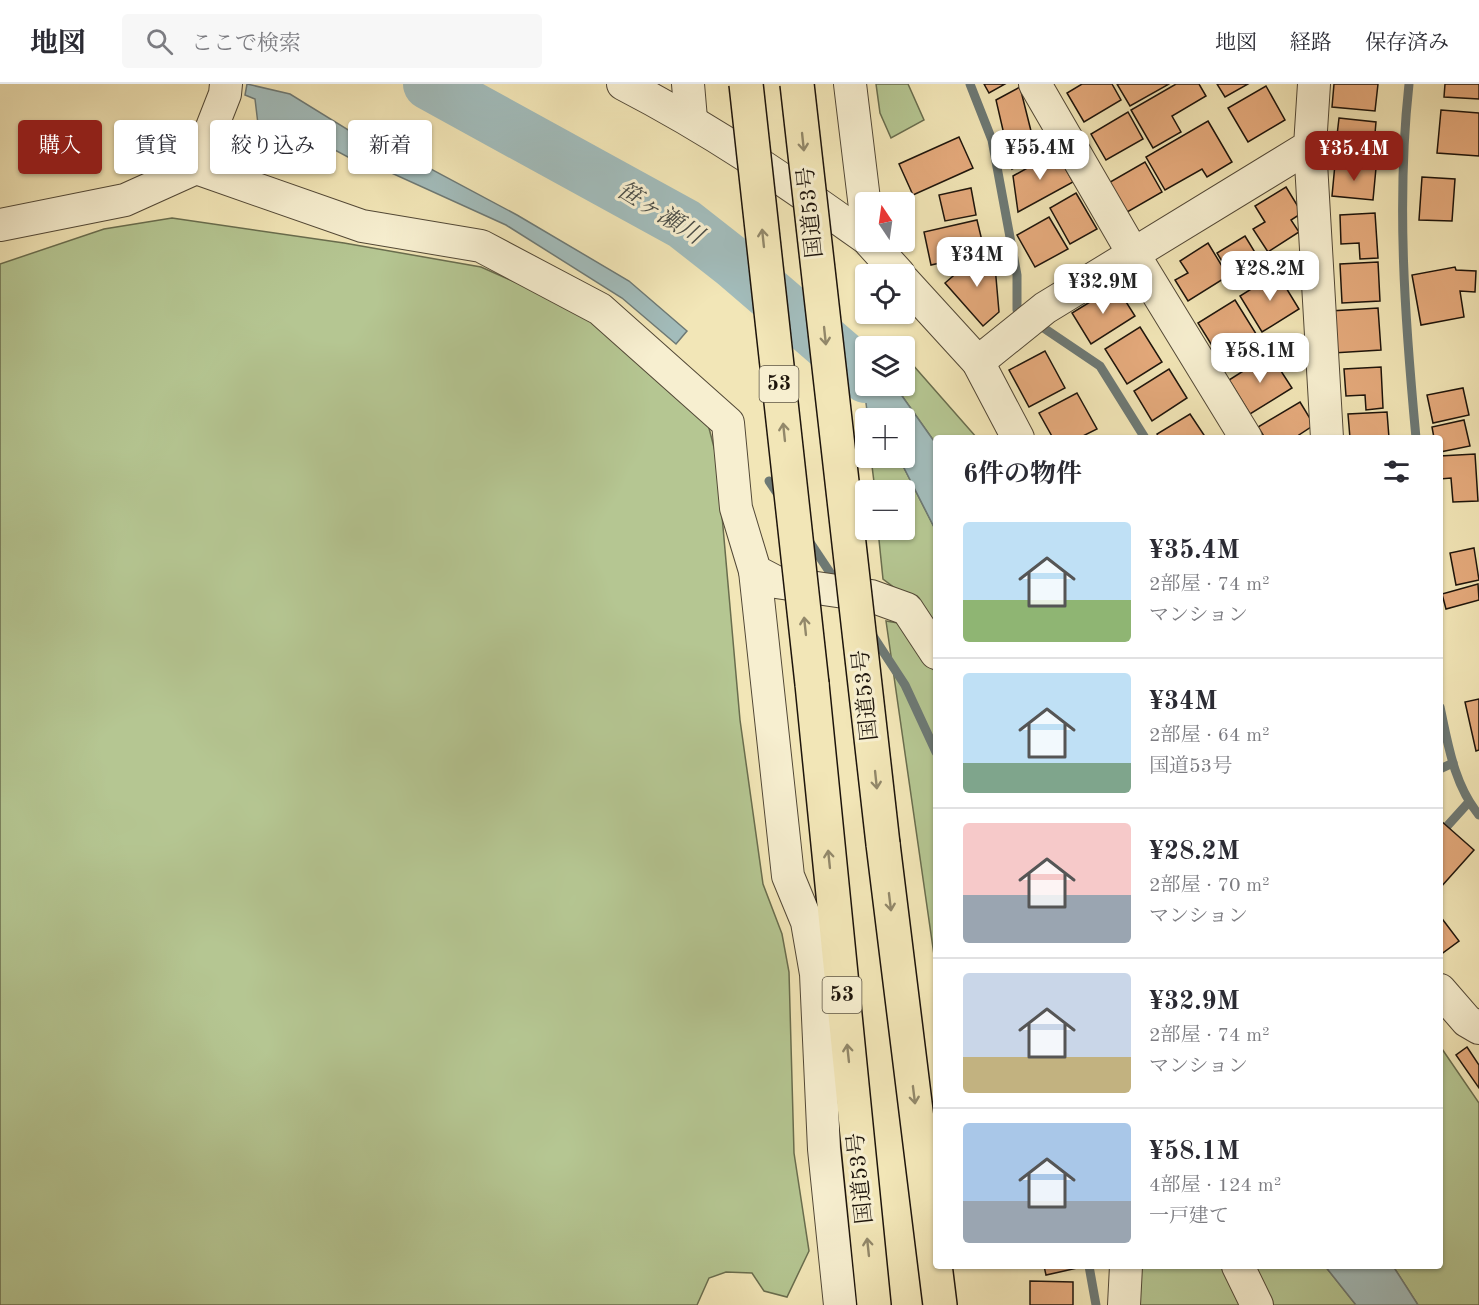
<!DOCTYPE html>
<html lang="ja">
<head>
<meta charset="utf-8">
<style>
  body { margin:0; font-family:"Old Standard TT","Noto Serif JP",serif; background:#f7f7f7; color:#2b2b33; height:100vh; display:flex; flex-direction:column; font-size:22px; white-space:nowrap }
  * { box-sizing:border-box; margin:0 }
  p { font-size:20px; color:#7c7c81 }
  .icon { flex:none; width:33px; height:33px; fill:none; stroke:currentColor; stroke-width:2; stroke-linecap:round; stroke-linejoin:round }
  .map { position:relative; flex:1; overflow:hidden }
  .details { position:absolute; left:933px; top:351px; width:510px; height:834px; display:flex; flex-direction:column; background:#fff; border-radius:6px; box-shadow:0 2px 4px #0004 }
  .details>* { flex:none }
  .guide { position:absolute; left:18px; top:36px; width:570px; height:54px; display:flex; gap:12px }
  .needle { width:39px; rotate:347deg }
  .controls { position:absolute; left:855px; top:108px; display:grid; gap:12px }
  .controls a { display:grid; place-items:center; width:60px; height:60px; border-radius:6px; background:#fff; box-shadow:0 2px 4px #0004; font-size:30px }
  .price { position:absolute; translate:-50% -51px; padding:0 14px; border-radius:12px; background:#fff; color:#222; font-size:20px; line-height:39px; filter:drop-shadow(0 2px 3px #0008) }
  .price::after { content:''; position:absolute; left:50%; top:36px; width:18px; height:14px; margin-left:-9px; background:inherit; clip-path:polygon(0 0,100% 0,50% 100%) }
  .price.on { background:#8f2418; color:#fff }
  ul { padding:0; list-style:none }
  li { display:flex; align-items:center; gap:18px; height:150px; padding:0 30px }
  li+li { border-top:2px solid #e1e1e2 }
  li span { display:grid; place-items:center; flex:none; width:168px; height:120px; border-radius:6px; color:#555 }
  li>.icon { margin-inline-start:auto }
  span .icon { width:72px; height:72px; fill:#fffc; stroke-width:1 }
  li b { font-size:26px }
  h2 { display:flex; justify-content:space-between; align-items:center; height:72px; padding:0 30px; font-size:26px }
  .pill { padding:0 21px; border-radius:6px; background:#fff; box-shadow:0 2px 4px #0004; font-size:21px; line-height:54px }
  .pill.on { background:#8f2418; color:#fff }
  header { display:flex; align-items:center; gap:36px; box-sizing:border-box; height:84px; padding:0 30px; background:#fff; border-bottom:2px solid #e1e1e2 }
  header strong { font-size:28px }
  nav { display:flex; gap:33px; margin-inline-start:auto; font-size:21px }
  .search { width:420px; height:54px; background:#f7f7f7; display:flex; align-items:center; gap:15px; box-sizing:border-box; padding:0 21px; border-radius:6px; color:#7c7c81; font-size:22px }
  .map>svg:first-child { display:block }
</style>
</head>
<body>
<header>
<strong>地図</strong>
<div class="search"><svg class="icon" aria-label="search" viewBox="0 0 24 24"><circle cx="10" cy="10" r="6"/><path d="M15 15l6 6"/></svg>ここで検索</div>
<nav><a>地図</a><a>経路</a><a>保存済み</a></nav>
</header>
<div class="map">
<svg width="1479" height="1221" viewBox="0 0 1479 1221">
  <rect width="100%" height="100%" fill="#f2e6b7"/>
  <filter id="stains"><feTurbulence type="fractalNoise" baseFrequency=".00333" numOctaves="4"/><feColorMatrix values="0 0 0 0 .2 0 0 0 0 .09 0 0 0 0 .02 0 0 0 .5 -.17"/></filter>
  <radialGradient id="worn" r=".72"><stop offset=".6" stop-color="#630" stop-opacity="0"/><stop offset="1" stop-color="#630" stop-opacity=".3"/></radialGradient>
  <g fill="#b5c692" stroke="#696d4e" stroke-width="1.5">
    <polygon points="876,0 908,0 924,36 891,54 880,29"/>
    <polygon points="172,134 344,159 481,183 591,232 703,321 717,375 740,636 763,800 782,850 789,888 794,1069 809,1167 787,1213 764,1207 752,1189 726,1188 709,1194 697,1221 0,1221 0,180 104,145"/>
    <polygon points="905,272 977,354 936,354 936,360 895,302 904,302"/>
    <polygon points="871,374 899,374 936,447 936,551 916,520 883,495 878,446 904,446 904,406 875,406"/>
    <polygon points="886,537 904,540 928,572 936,592 936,885"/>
    <polygon points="1440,962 1479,1019 1479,1221 1418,1221 1393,1182 1440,1182"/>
    <polygon points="1137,1182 1227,1182 1247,1221 1134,1221"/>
    <polygon points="1247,1182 1325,1182 1356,1221 1266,1221"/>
  </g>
  <g fill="#a2bcbb" stroke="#6d7975" stroke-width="1.5">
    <polygon points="247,0 290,10 366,57 373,54 517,131 629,197 687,247 676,260 622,214 506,141 385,86 377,88 363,78 359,79 320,58 312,70 260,57 255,15 245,11"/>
    <polygon points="858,256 865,264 866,302 895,302 936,360 936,447 899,374 904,374 904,334 872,334 867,327"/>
    <polygon points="1325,1182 1393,1182 1418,1221 1356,1221"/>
  </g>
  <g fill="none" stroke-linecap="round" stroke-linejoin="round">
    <g stroke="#6d7975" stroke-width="9">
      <polyline points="970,0 992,56 1017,191 1017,226 1100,282 1145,354"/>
      <path d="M 1409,0 C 1396,118 1405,236 1416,354"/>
      <polyline points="769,397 781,415"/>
      <polyline points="807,454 837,499"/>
      <polyline points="871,549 905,601 936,668"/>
      <path d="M 1440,623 C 1448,660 1454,701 1479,731"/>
      <polyline points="1440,685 1453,679"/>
      <polyline points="1440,750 1468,719"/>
      <polyline points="1089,1182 1096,1221"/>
    </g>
    <polyline stroke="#a2bcbb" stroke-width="52" points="429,0 684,140 735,180 866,293"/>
  </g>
  <g fill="#e5aa7c" stroke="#1d140b" stroke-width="1.5">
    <polygon points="984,0 1005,0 989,9"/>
    <polygon points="1082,0 1112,0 1121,16 1084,38 1067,9"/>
    <polygon points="1117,0 1169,0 1130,22"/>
    <polygon points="1176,0 1199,0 1206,12 1172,32 1181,48 1153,64 1131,26"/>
    <polygon points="1217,0 1248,0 1225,13"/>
    <polygon points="1334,0 1378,0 1375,27 1332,23"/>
    <polygon points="1445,0 1479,0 1479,15 1444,13"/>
    <polygon points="1266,2 1285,36 1248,58 1228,24"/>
    <polygon points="1020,3 1037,71 1012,85 996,16"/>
    <polygon points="1441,26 1479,29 1479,72 1437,69"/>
    <polygon points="1128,28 1143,55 1106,76 1091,50"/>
    <polygon points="1339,34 1376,38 1373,72 1335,69"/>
    <polygon points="1208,37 1232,78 1207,93 1202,85 1165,106 1146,73"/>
    <polygon points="959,53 973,84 913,111 899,80"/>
    <polygon points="1056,68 1073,98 1018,128 1013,92"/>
    <polygon points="1145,78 1162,108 1122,131 1105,101"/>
    <polygon points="1335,80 1376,84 1373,116 1332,112"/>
    <polygon points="1422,93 1455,95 1452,137 1419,136"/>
    <polygon points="1286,103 1302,129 1291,136 1299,148 1268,168 1253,145 1265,138 1255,122"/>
    <polygon points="971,104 976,131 945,137 939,111"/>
    <polygon points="1076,109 1097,145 1070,160 1050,124"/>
    <polygon points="1375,129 1378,174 1360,175 1359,159 1341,160 1340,131"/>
    <polygon points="1049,133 1068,165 1035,183 1017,151"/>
    <polygon points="977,136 983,161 968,165 970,172 931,181 924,148"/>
    <polygon points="1245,152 1262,180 1234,197 1217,169"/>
    <polygon points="1208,159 1228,192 1188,217 1175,196 1188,189 1180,177"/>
    <polygon points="982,167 995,182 999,228 983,242 945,199"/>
    <polygon points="1378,178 1380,217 1342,219 1340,180"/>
    <polygon points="1455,183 1456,186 1476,187 1475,208 1460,207 1464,233 1421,241 1412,191"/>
    <polygon points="1277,189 1299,225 1262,248 1240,212"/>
    <polygon points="1116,202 1135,232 1091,260 1072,229"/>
    <polygon points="1235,216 1258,253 1221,276 1198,239"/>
    <polygon points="1378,224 1381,266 1333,269 1330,227"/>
    <polygon points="1140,243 1162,278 1127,300 1105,265"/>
    <polygon points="1045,267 1065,304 1029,323 1009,286"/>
    <polygon points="1270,270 1292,304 1250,330 1229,296"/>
    <polygon points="1381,283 1383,324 1366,326 1365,311 1346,312 1344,285"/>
    <polygon points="1169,285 1187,314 1152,337 1134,307"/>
    <polygon points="1463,304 1469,331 1433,339 1427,311"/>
    <polygon points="1077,309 1097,345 1079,354 1053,354 1039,329"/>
    <polygon points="1300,318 1314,341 1299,351 1301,354 1265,354 1258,343"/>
    <polygon points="1387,328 1389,354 1350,354 1348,330"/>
    <polygon points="1190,330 1206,354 1159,354 1157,350"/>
    <polygon points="1464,336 1470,362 1440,368 1440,354 1434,354 1432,343"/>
    <polygon points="1475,370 1478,417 1453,418 1451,394 1440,395 1440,372"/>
    <polygon points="1474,464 1479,496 1456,501 1450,469"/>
    <polygon points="1478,500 1479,516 1446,525 1442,510"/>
    <polygon points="1479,615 1479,666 1476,667 1465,618"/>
    <polygon points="1440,736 1474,766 1440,804"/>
    <polygon points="1440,832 1459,857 1440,871"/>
    <polygon points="1467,963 1479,981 1479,1004 1456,971"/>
    <polygon points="1044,1182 1082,1182 1082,1183 1046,1191"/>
    <polygon points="1030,1197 1073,1198 1073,1221 1030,1221"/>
  </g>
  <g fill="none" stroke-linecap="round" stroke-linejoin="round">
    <g stroke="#524836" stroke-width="34">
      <g id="minor">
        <path d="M 623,0 C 712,46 785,96 866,154"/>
        <polyline points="688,0 691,35"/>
        <polyline points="850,0 866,132"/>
        <polyline points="1035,0 1134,171 1246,354"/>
        <polyline points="1310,62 1327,354"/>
        <polyline points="196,84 362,142 481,162 600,225 728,339 736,424 755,487 776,498 871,512 907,525 936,569"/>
        <polyline points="0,141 125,116 196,84 225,10 226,0"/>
        <polyline points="870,158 899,190"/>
        <polyline points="904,197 978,278 1018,354"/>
        <polyline points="978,278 1045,224 1310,62 1314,0"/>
        <polyline points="755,487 788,792 807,838 816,890 824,1065 840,1221"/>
        <polyline points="1440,906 1467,937 1479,944"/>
        <polyline points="1238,1182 1257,1221"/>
        <polyline points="1124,1221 1126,1182"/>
      </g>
    </g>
    <g stroke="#1d140b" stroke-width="36">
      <g id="highway">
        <polyline points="812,600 874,1221"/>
        <polyline points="883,760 940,1221"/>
      </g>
    </g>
    <use href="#minor" stroke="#f7efd0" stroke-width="32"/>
    <use href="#highway" stroke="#f2e6b7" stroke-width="33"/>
    <g stroke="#1d140b" stroke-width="36" stroke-linecap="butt">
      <g id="highway-bridge">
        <polyline points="746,0 812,600"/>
        <polyline points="797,0 883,760"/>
      </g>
    </g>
    <use href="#highway-bridge" stroke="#f2e6b7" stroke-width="33"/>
  </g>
  <defs><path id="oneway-shaft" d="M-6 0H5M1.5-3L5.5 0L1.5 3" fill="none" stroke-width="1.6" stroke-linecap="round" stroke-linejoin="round" transform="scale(1.5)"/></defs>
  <g stroke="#92886a">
    <use href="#oneway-shaft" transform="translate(803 58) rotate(84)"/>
    <use href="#oneway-shaft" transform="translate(763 154) rotate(-96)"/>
    <use href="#oneway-shaft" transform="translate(825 252) rotate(84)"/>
    <use href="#oneway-shaft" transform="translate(784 348) rotate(-96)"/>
    <use href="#oneway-shaft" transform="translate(805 542) rotate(-96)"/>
    <use href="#oneway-shaft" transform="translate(876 696) rotate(84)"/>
    <use href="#oneway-shaft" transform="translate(829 775) rotate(-96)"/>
    <use href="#oneway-shaft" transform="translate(890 818) rotate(83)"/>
    <use href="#oneway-shaft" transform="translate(848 969) rotate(-96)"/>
    <use href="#oneway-shaft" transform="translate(914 1011) rotate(83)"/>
    <use href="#oneway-shaft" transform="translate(868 1163) rotate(-96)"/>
  </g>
  <g text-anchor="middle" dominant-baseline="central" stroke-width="6" stroke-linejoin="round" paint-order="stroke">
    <g fill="#f7efd0" stroke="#5e5646" stroke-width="1.5">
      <rect x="759.5" y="282" width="39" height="36" rx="4.5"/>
      <rect x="822.5" y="893" width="39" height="36" rx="4.5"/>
    </g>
    <g font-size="21" font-weight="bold" fill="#1d140b">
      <text x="779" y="300">53</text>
      <text x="842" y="911">53</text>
    </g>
    <g font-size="22" fill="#1d140b" stroke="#f7efd0">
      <text transform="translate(811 128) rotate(-96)">国道53号</text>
      <text transform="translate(866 611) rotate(-96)">国道53号</text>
      <text transform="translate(861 1094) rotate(-96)">国道53号</text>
    </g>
    <g font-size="24" font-style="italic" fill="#4c4f49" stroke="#f7efd0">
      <text transform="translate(659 130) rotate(32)">笹ヶ瀬川</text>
    </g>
  </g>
  <rect width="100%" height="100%" filter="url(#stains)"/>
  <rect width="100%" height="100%" fill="url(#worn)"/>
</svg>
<div class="controls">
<a><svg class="needle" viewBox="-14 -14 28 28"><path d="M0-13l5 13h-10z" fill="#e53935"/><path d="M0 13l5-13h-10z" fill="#7c7c81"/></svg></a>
<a><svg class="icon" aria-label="locate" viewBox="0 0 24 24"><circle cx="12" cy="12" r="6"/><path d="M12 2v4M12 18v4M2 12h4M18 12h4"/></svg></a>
<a><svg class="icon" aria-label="layers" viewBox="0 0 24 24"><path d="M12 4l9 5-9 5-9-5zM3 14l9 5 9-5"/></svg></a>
<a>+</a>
<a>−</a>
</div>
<b class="price" style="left:1040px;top:97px">¥55.4M</b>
<b class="price on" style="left:1354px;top:98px">¥35.4M</b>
<b class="price" style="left:977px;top:204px">¥34M</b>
<b class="price" style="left:1270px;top:218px">¥28.2M</b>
<b class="price" style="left:1103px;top:231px">¥32.9M</b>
<b class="price" style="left:1260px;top:300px">¥58.1M</b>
<div class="guide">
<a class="pill on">購入</a>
<a class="pill">賃貸</a>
<a class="pill">絞り込み</a>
<a class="pill">新着</a>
</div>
<section class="details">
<h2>6件の物件<svg class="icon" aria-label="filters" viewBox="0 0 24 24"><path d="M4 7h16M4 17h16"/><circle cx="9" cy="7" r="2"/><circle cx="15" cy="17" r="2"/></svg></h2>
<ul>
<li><span style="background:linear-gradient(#bfe0f5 65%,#8fb573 0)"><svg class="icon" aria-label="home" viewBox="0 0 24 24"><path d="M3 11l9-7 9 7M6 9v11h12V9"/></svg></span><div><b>¥35.4M</b><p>2部屋 · 74 m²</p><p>マンション</p></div></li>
<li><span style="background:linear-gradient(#bfe0f5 75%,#7fa58c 0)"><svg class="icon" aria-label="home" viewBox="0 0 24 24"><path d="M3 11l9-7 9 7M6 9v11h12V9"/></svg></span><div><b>¥34M</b><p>2部屋 · 64 m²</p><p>国道53号</p></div></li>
<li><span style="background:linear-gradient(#f6c9c9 60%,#9aa5b1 0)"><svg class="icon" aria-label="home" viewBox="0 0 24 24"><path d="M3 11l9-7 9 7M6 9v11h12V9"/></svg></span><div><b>¥28.2M</b><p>2部屋 · 70 m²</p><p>マンション</p></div></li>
<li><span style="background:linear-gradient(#c9d6e8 70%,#c2b280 0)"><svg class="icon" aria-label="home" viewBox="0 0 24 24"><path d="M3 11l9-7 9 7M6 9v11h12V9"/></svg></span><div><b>¥32.9M</b><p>2部屋 · 74 m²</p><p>マンション</p></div></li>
<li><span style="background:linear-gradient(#a9c7e8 65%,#9aa5b1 0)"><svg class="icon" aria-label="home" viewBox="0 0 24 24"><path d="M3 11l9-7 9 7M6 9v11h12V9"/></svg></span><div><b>¥58.1M</b><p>4部屋 · 124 m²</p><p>一戸建て</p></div></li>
</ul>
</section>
</div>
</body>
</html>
